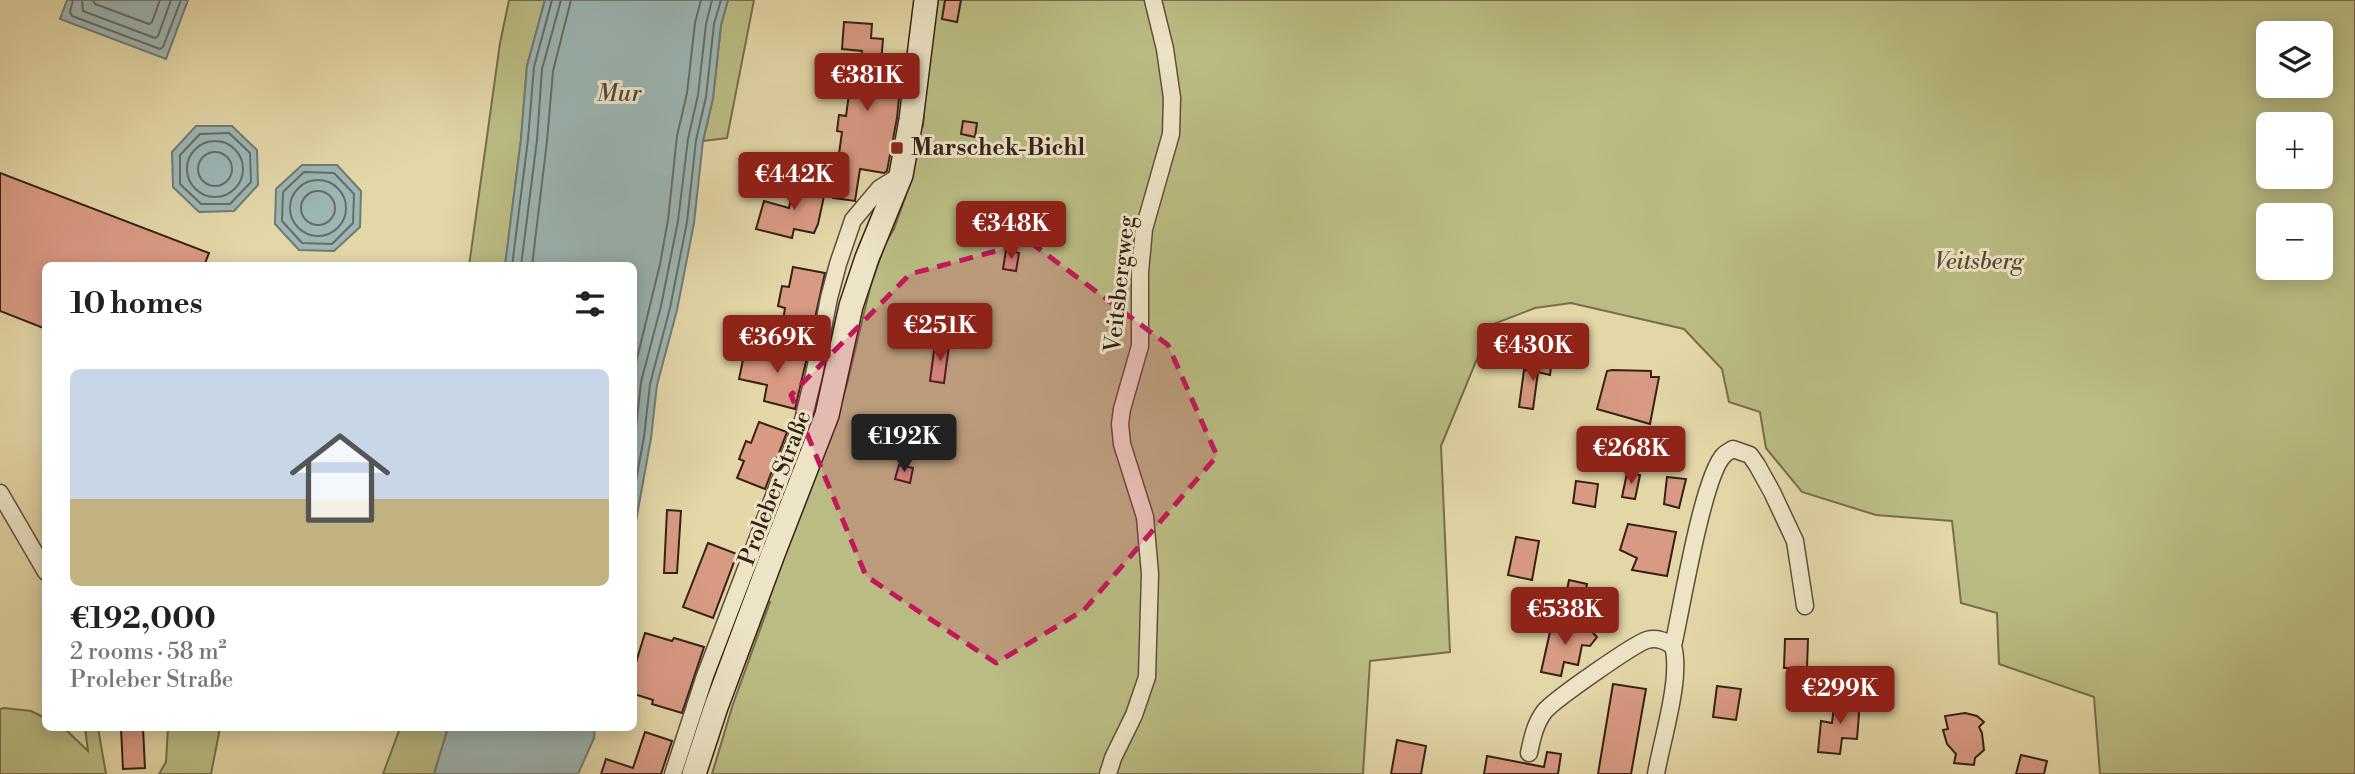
<!DOCTYPE html>
<html lang="en">
<head>
<meta charset="utf-8">
<style>
  body { margin:0; font-family:"Libre Bodoni",serif; background:#f6f6f6; color:#202124; height:100vh; display:flex; flex-direction:column; font-size:26px; white-space:nowrap }
  * { box-sizing:border-box; margin:0 }
  p { font-size:23px; color:#757577 }
  .icon { flex:none; width:38px; height:38px; fill:none; stroke:currentColor; stroke-width:2; stroke-linecap:round; stroke-linejoin:round }
  .map { position:relative; flex:1; overflow:hidden }
  .side { position:absolute; left:42px; top:262px; width:595px; height:469px; display:flex; flex-direction:column; background:#fff; border-radius:10px; box-shadow:0 4px 18px #0003 }
  .side>* { flex:none }
  .tools { position:absolute; left:2256px; top:21px; display:grid; gap:14px }
  .tools a { display:grid; place-items:center; width:77px; height:77px; border-radius:10px; background:#fff; box-shadow:0 4px 18px #0003; font-size:35px }
  .price { position:absolute; translate:-50% -60px; padding:0 16px; border-radius:7px; background:#8f2418; color:#fff; font-size:23px; line-height:46px; filter:drop-shadow(0 2px 4px #0008) }
  .price::after { content:''; position:absolute; left:50%; top:42px; width:21px; height:16px; margin-left:-10px; background:inherit; clip-path:polygon(0 0,100% 0,50% 100%) }
  .price.on { background:#222; color:#fff }
  ul { padding:0; list-style:none }
  li { display:grid; align-content:center; gap:14px; height:371px; padding:0 28px }
  li+li { border-top:2px solid #e0e0e0 }
  li span { display:grid; place-items:center; height:217px; border-radius:10px; color:#555 }
  li>.icon { margin-inline-start:auto }
  span .icon { width:126px; height:126px; fill:#fffc; stroke-width:1 }
  li b { font-size:30px }
  h2 { display:flex; justify-content:space-between; align-items:center; height:84px; padding:0 28px; font-size:30px }
  .map>svg:first-child { display:block }
</style>
</head>
<body>
<div class="map">
<svg width="2355" height="774" viewBox="0 0 2355 774">
  <rect width="100%" height="100%" fill="#e3d6a7"/>
  <filter id="stains"><feTurbulence type="fractalNoise" baseFrequency=".00286" numOctaves="4"/><feColorMatrix values="0 0 0 0 .2 0 0 0 0 .09 0 0 0 0 .02 0 0 0 .5 -.17"/></filter>
  <radialGradient id="worn" r=".72"><stop offset=".6" stop-color="#630" stop-opacity="0"/><stop offset="1" stop-color="#630" stop-opacity=".3"/></radialGradient>
  <g fill="#babc83" stroke="#786e4c" stroke-width="2" fill-rule="evenodd">
    <polygon points="509,0 545,0 527,66 521,139 505,266 469,266 500,43"/>
    <polygon points="728,0 754,0 727,138 703,141 713,98 721,25"/>
    <path d="M 938,0 L 2355,0 L 2355,774 L 2100,774 L 2094,697 L 1999,664 L 1997,613 L 1961,603 L 1952,521 L 1876,515 L 1802,492 L 1766,448 L 1760,412 L 1729,402 L 1722,369 L 1684,329 L 1571,303 L 1535,308 L 1491,325 L 1441,446 L 1450,652 L 1370,661 L 1363,774 L 712,774 L 733,704 L 770,602 L 767,601 L 835,422 L 847,384 L 870,288 L 885,244 L 894,229 L 906,195 L 920,127 L 923,126 L 924,115 L 921,114 ZM 2268,33 L 2320,33 L 2320,86 L 2268,86 ZM 2268,124 L 2320,124 L 2320,177 L 2268,177 ZM 2268,215 L 2320,215 L 2320,268 L 2268,268 Z"/>
    <polygon points="4,708 31,711 45,718 46,728 64,728 88,751 85,728 98,728 106,774 0,774 0,709"/>
    <polygon points="168,728 220,728 211,774 159,774 166,762"/>
    <polygon points="400,728 448,728 434,774 383,774"/>
  </g>
  <g fill="#9bb6b4" stroke="#737a75" stroke-width="2">
    <polygon points="67,0 188,0 166,59 60,19"/>
    <polygon points="545,0 728,0 721,25 713,98 703,141 694,223 677,310 657,385 651,438 634,532 634,266 505,266 521,139 527,66"/>
    <polygon points="196,126 232,126 257,150 258,185 234,211 199,212 173,187 172,152"/>
    <polygon points="302,165 337,165 361,191 360,227 334,251 299,250 275,224 276,189"/>
    <polygon points="448,728 595,728 594,738 578,774 434,774"/>
  </g>
  <g fill="none" stroke-linecap="round" stroke-linejoin="round">
    <g stroke="#686c65" stroke-width="2">
      <polyline points="73,0 70,12 72,16 160,49 163,47 181,0"/>
      <polyline points="82,0 83,11 155,38 158,36 171,0"/>
      <polyline points="93,0 95,4 149,24 152,22 160,0"/>
      <polygon points="229,133 250,153 251,182 230,204 201,204 180,184 180,155 200,134"/>
      <circle cx="215" cy="169" r="28"/>
      <circle cx="215" cy="169" r="17"/>
      <polygon points="304,172 334,173 354,194 353,223 332,244 302,243 282,221 283,192"/>
      <circle cx="318" cy="208" r="28"/>
      <circle cx="318" cy="208" r="17"/>
      <polyline points="512,266 528,139 534,67 552,0"/>
      <polyline points="521,266 537,140 542,69 561,0"/>
      <polyline points="532,266 547,141 553,71 571,0"/>
      <polyline points="634,371 660,264 668,220 677,136 687,93 695,23 701,0"/>
      <polyline points="634,445 641,382 661,306 678,221 688,139 698,95 706,24 712,0"/>
      <polyline points="634,491 644,437 650,384 670,308 687,222 696,140 706,97 714,24 721,0"/>
    </g>
  </g>
  <g fill="#d99a83" stroke="#362116" stroke-width="2">
    <polygon points="945,0 961,0 957,22 942,19"/>
    <polygon points="844,22 872,24 871,38 883,39 881,64 902,67 897,118 887,171 884,173 860,169 855,201 833,198 842,132 837,131 839,115 846,116 849,94 856,95 862,51 842,49"/>
    <polygon points="963,121 977,123 975,137 961,134"/>
    <polygon points="0,173 209,253 204,266 46,266 46,329 0,311"/>
    <polygon points="795,180 826,187 818,224 814,233 794,229 792,238 756,229 764,201 789,208"/>
    <polygon points="1006,250 1019,253 1016,271 1003,269"/>
    <polygon points="793,267 825,273 813,327 783,321 785,308 778,306 782,286 789,287"/>
    <polygon points="935,343 949,345 944,383 930,381"/>
    <polygon points="777,346 808,353 795,409 764,401 767,385 739,379 744,355 773,361"/>
    <polygon points="1538,358 1552,360 1550,375 1538,372 1533,409 1519,407 1524,370 1534,371"/>
    <polygon points="1612,370 1651,371 1651,377 1659,377 1650,424 1597,409 1607,371"/>
    <polygon points="759,422 787,432 765,489 737,478 744,461 739,459 746,441 751,443"/>
    <polygon points="899,465 913,468 910,483 895,479"/>
    <polygon points="1627,473 1640,475 1635,499 1622,497"/>
    <polygon points="1667,477 1686,479 1679,508 1664,504"/>
    <polygon points="1576,481 1598,484 1595,507 1573,503"/>
    <polygon points="667,510 681,511 677,573 664,573"/>
    <polygon points="1628,524 1676,532 1667,576 1632,570 1637,558 1620,550"/>
    <polygon points="1516,537 1539,541 1532,580 1508,575"/>
    <polygon points="708,543 737,554 713,618 683,607"/>
    <polygon points="1569,580 1587,584 1584,599 1566,595"/>
    <polygon points="1583,622 1597,637 1590,646 1582,645 1578,665 1564,662 1561,676 1541,672 1552,623 1581,629"/>
    <polygon points="645,633 672,641 674,638 704,647 682,713 652,704 653,700 634,694 634,669"/>
    <polygon points="1785,639 1808,639 1807,668 1784,668"/>
    <polygon points="1613,684 1646,689 1631,774 1598,774"/>
    <polygon points="1717,686 1741,689 1736,720 1713,717"/>
    <polygon points="1835,698 1860,701 1857,739 1842,738 1840,754 1818,752 1821,721 1832,723"/>
    <polygon points="1965,713 1977,716 1984,722 1979,727 1982,733 1984,750 1975,758 1974,765 1954,763 1956,754 1947,744 1943,730 1948,729 1945,716"/>
    <polygon points="121,728 143,728 145,768 123,769"/>
    <polygon points="645,732 672,741 661,774 601,774 606,759 633,768"/>
    <polygon points="1397,740 1426,746 1421,774 1391,774"/>
    <polygon points="1547,752 1561,754 1558,774 1484,774 1487,756 1544,767"/>
    <polygon points="2021,755 2047,761 2044,774 2016,774"/>
  </g>
  <g fill="none" stroke-linecap="round" stroke-linejoin="round">
    <g stroke="#614e3a" stroke-width="19">
      <g id="minor">
        <polyline points="0,493 46,572"/>
        <path d="M 1529,753 C 1532,739 1535,724 1544,712 C 1552,701 1634,644 1647,640 C 1657,637 1665,641 1673,646"/>
        <polyline points="673,774 705,676 803,420 814,375 829,298 838,264 853,220 880,188 901,175"/>
        <polyline points="1108,774 1113,758 1134,715 1147,677 1150,574 1145,517 1122,444 1120,424 1122,409 1140,346 1140,272 1144,229 1171,134 1172,98 1165,49 1153,0"/>
        <path d="M 1656,774 C 1662,739 1682,678 1673,646 C 1681,611 1703,475 1724,455 C 1727,452 1730,451 1733,449 L 1750,455 L 1757,465 L 1772,492 L 1795,541 L 1805,606"/>
      </g>
    </g>
    <g stroke="#362116" stroke-width="26">
      <polyline id="secondary" points="694,774 716,707 773,554 827,415 851,306 867,258 901,175 911,120 926,0"/>
    </g>
    <use href="#minor" stroke="#ede4c6" stroke-width="16"/>
    <use href="#secondary" stroke="#ede4c6" stroke-width="23"/>
  </g>
  <path fill="#c2185b" fill-opacity="0.2" stroke="#c2185b" stroke-width="5" stroke-dasharray="14 9" stroke-linejoin="round" d="M 1030,242 L 1168,345 L 1217,456 L 1084,610 L 996,663 L 866,576 L 791,395 L 910,274 Z"/>
  <rect fill="#8f2418" stroke="#ede4c6" stroke-width="2.5" x="890" y="141" width="14" height="14" rx="3.5"/>
  <g text-anchor="middle" dominant-baseline="central" stroke-width="6" stroke-linejoin="round" paint-order="stroke">
    <g font-size="23" font-weight="bold" fill="#362116" stroke="#ede4c6" text-anchor="start">
      <text x="911" y="148">Marschek-Bichl</text>
    </g>
    <g font-size="23" font-style="italic" fill="#574831" stroke="#ede4c6">
      <text x="1979" y="262">Veitsberg</text>
    </g>
    <g font-size="23" fill="#362116" stroke="#ede4c6">
      <text transform="translate(1120 284) rotate(-84)">Veitsbergweg</text>
      <text transform="translate(775 488) rotate(-69)">Proleber Straße</text>
    </g>
    <g font-size="24" font-style="italic" fill="#4f463e" stroke="#ede4c6">
      <text x="619" y="94">Mur</text>
    </g>
  </g>
  <rect width="100%" height="100%" filter="url(#stains)"/>
  <rect width="100%" height="100%" fill="url(#worn)"/>
</svg>
<div class="tools">
<a><svg class="icon" aria-label="layers" viewBox="0 0 24 24"><path d="M12 4l9 5-9 5-9-5zM3 14l9 5 9-5"/></svg></a>
<a>+</a>
<a>−</a>
</div>
<b class="price" style="left:867px;top:113px">€381K</b>
<b class="price" style="left:794px;top:212px">€442K</b>
<b class="price" style="left:1011px;top:261px">€348K</b>
<b class="price" style="left:940px;top:363px">€251K</b>
<b class="price" style="left:777px;top:375px">€369K</b>
<b class="price" style="left:1533px;top:383px">€430K</b>
<b class="price on" style="left:904px;top:474px">€192K</b>
<b class="price" style="left:1631px;top:486px">€268K</b>
<b class="price" style="left:1565px;top:647px">€538K</b>
<b class="price" style="left:1840px;top:726px">€299K</b>
<section class="side">
<h2>10 homes<svg class="icon" aria-label="filters" viewBox="0 0 24 24"><path d="M4 7h16M4 17h16"/><circle cx="9" cy="7" r="2"/><circle cx="15" cy="17" r="2"/></svg></h2>
<ul>
<li><span style="background:linear-gradient(#c9d6e8 60%,#c2b280 0)"><svg class="icon" aria-label="home" viewBox="0 0 24 24"><path d="M3 11l9-7 9 7M6 9v11h12V9"/></svg></span><div><b>€192,000</b><p>2 rooms · 58 m²</p><p>Proleber Straße</p></div></li>
</ul>
</section>
</div>
</body>
</html>
